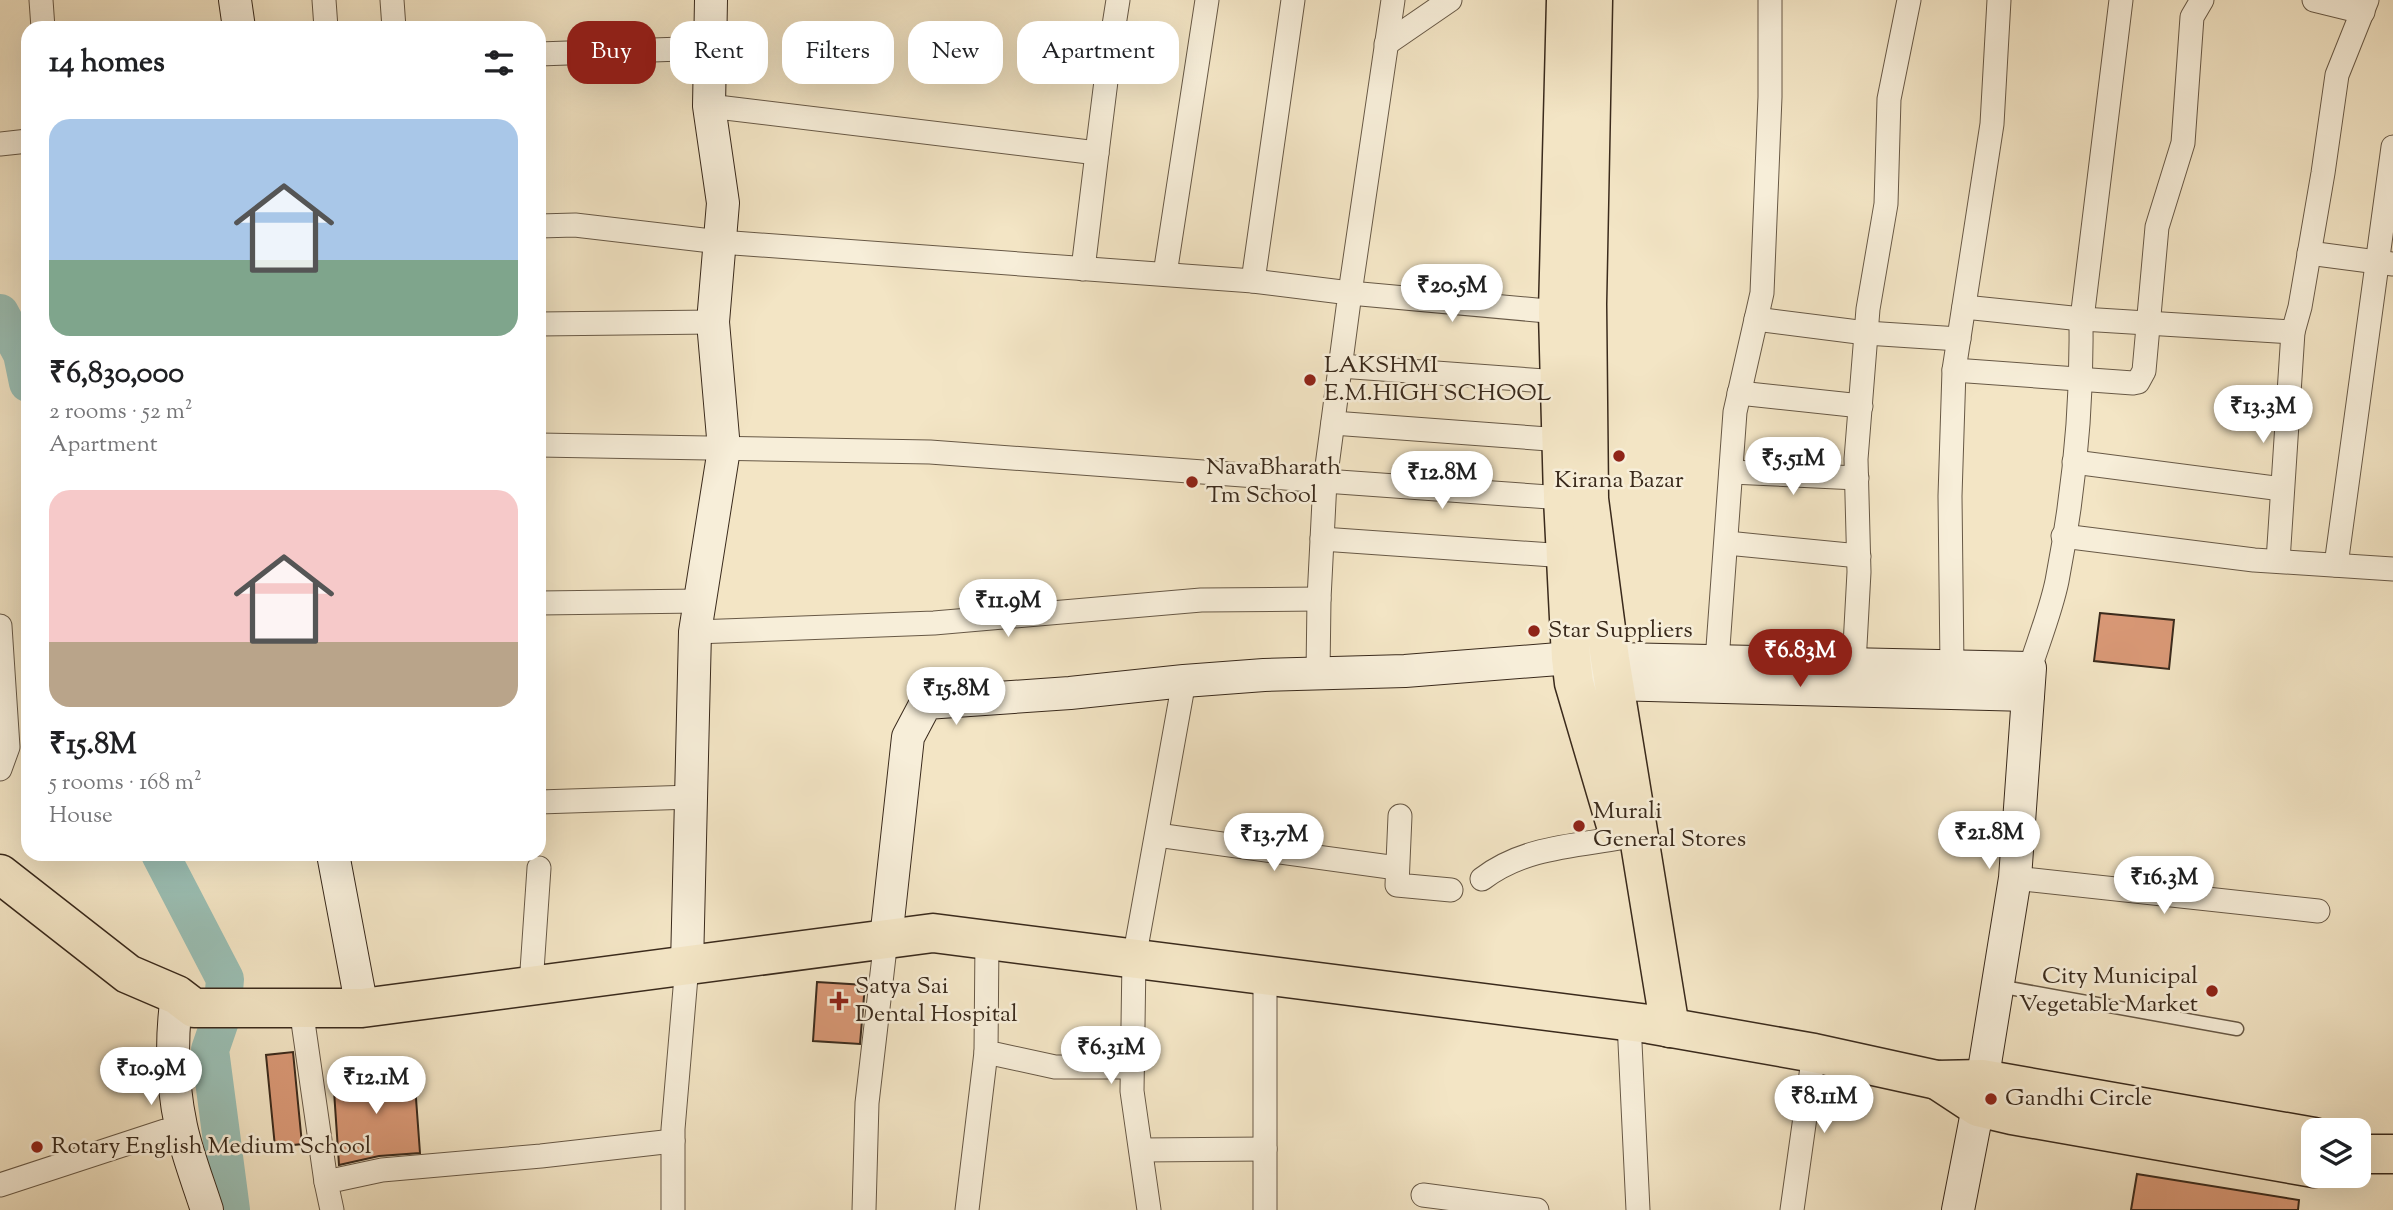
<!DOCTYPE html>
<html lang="en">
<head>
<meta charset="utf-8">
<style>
  body { margin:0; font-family:"Sorts Mill Goudy",serif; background:#f6f6f6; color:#202124; height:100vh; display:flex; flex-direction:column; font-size:26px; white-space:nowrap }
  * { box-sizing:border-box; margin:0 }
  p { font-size:23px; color:#757577 }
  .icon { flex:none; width:38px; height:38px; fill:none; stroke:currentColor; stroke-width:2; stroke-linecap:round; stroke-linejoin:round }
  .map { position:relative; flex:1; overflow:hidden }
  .side { position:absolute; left:21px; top:21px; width:525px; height:840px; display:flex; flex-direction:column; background:#fff; border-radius:21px; box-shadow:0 7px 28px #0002 }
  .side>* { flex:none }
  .banner { position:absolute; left:567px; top:21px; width:665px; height:63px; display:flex; gap:14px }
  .fabs { position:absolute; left:2301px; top:1118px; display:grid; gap:14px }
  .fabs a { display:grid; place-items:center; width:70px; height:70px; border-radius:14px; background:#fff; box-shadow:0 7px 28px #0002; font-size:35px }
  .price { position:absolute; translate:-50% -60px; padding:0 16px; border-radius:24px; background:#fff; color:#222; font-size:23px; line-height:46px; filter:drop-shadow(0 2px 4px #0008) }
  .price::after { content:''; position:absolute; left:50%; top:42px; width:21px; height:16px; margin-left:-10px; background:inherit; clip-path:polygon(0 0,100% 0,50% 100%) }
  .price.on { background:#8f2418; color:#fff }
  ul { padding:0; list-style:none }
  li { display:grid; align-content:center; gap:14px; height:371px; padding:0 28px }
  li span { display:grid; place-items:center; height:217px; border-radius:21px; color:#555 }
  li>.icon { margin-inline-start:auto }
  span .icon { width:126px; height:126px; fill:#fffc; stroke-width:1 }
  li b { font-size:30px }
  h2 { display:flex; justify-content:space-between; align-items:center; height:84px; padding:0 28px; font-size:30px }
  .tag { padding:0 24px; border-radius:21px; background:#fff; box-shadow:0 7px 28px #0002; font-size:24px; line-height:63px }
  .tag.on { background:#8f2418; color:#fff }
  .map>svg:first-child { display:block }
</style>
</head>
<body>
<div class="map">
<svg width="2393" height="1210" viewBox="0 0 2393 1210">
  <rect width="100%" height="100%" fill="#f3e5c5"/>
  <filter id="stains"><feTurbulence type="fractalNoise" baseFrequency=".00286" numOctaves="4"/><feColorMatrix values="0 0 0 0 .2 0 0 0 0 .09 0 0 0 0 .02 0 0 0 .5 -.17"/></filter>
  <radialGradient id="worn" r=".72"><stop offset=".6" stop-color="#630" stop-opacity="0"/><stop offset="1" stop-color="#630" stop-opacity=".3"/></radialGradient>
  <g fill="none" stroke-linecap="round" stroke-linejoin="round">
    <g stroke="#9bbfb4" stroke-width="38">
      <polyline points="0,313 22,354 28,383"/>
      <polyline points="160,854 225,979 222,1015 210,1050 231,1210"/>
    </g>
  </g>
  <g fill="#da9977" stroke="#3a2a1c" stroke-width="2">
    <polygon points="2100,613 2174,620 2169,669 2094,661"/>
    <polygon points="817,982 865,985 860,1044 813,1041"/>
    <polygon points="293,1052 302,1144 275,1147 266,1055"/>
    <polygon points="414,1071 420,1153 379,1156 339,1165 333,1076"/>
    <polygon points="2137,1174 2299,1200 2298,1210 2131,1210"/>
  </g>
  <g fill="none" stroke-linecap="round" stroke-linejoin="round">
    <g stroke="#685946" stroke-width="15">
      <polyline id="lane" points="1998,986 2237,1029"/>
    </g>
    <g stroke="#685946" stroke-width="25">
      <g id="street">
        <polyline points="41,0 43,28"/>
        <polyline points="324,0 326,28"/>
        <polyline points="392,0 394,28"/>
        <polyline points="1393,0 1350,293 1558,312"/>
        <polyline points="1999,0 1992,124 1954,370 2133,383 2138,382 2144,371 2157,227 2183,143 2192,17 2202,0"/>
        <polyline points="2314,0 2363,12"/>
        <polyline points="1386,44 1450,0"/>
        <polyline points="539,54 710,48"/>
        <polyline points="709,106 1097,153 1109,57 1118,0"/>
        <polyline points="0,144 28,141"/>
        <polyline points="539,226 575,225 720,242 1253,281 1350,293 1325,481 1563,498"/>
        <polyline points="2309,253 2393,264"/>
        <polyline points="1083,269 1097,153"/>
        <polyline points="1165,274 1207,0"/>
        <polyline points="1253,281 1293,0"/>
        <polyline points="1964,307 2082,319 2293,332 2300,307 2323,173 2337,75 2367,0"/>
        <polyline points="1756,319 1866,333 1959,339"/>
        <polyline points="539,324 713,322"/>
        <polyline points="1340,366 1559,382"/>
        <polyline points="1739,393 1861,406"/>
        <polyline points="1333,423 1562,440"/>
        <polyline points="539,445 930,452 1325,481 1319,599 1318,673"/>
        <polyline points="2074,462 2282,489"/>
        <polyline points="1731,472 1857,478"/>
        <polyline points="2063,536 2254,560 2393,569"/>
        <polyline points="1322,539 1566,556"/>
        <polyline points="1727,543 1859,556"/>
        <polyline points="2278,561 2293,332"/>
        <polyline points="2336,565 2393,147"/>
        <polyline points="539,603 700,601"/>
        <polyline points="0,626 8,747 0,769"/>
        <polyline points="695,632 934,623 1201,600 1319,599"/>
        <polyline points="1717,661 1735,412 1762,293 1770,97 1770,0"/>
        <polyline points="1854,664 1859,572 1856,459 1868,309 1886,204 1889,99 1909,0"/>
        <polyline points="1952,666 1950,496 1954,370"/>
        <path d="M 2030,668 C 2039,640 2051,610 2057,581 C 2073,498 2082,412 2081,327 L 2121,0"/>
        <polyline points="539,802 692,797"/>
        <polyline points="1400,816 1397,885 1451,890"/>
        <polyline points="1157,835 1397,868"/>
        <polyline points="2015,878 2318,911"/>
        <path d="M 1482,879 C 1522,848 1572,846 1620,838"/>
        <polyline points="987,940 986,1052 1055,1067 1133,1067"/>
        <polyline points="1265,975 1265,1210"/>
        <polyline points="531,985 539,868"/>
        <polyline points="301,1008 326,1182"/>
        <polyline points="1629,1022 1638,1210"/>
        <polyline points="1141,1150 1265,1149"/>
        <polyline points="0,1185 165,1131"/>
        <polyline points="1423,1195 1537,1210"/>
        <polyline points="332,1210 326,1182 382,1170 541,1156 673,1141"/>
        <polyline points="673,1210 673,1129 687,965"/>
        <polyline points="864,1210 867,1103 886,939"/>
        <polyline points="967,1210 986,1052"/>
        <polyline points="1149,1210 1132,1091 1134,959 1184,681"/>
        <polyline points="1792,1210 1814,1053"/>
      </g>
    </g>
    <g stroke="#3a2a1c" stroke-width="34">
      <g id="secondary">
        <polyline points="235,0 239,28"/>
        <polyline points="1574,683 2028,695"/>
        <polyline points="333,854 362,1008"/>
        <polyline points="886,939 908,737 926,703 1070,693 1184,681 1264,675 1405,671 1571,658 2030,668 2015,878 1978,1107 1958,1210"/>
        <polyline points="687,965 695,632 724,449 713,322 723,203 709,106 711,0"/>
        <path d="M 177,995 C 171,1038 172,1084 181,1126 C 187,1154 198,1182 207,1210"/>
      </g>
    </g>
    <g stroke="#3a2a1c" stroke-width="41">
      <g id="highway">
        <polyline points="1566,0 1558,312 1563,498 1571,658 1574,683 1617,829"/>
        <polyline points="1593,0 1587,304 1589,499 1610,659 1670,1028"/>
        <polyline points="0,874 128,974 177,995 194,1008 362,1008 933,933 1649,1024 1814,1053 1937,1080 1982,1079 2314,1137"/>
        <polyline points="1937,1080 1978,1107 2012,1115 2314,1168"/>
        <polyline points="2359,1154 2393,1154"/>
      </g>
    </g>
    <use href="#lane" stroke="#f7eed9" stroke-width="12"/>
    <use href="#street" stroke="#f7eed9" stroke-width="23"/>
    <use href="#secondary" stroke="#f7eed9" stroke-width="32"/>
    <use href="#highway" stroke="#f3e5c5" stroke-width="38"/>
  </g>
  <g fill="#8f2418" stroke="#f7eed9" stroke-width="2.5">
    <circle cx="1310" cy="380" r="7"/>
    <circle cx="1619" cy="456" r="7"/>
    <circle cx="1192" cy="482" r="7"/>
    <circle cx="1534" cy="631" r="7"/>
    <circle cx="1579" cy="826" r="7"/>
    <circle cx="2212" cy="991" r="7"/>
    <path d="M835.5 990.5h7v7h7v7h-7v7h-7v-7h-7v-7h7z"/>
    <circle cx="1991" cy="1099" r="7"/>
    <circle cx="37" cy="1147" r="7"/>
  </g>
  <g text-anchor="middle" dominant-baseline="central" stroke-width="5" stroke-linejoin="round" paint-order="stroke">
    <g font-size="24" fill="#3a2a1c" stroke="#f7eed9" text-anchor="start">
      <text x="1324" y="366">LAKSHMI<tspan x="1324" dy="28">E.M.HIGH SCHOOL</tspan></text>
      <text x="1206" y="468">NavaBharath<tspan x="1206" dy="28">Tm School</tspan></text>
      <text x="1619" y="481" text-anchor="middle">Kirana Bazar</text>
      <text x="1548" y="631">Star Suppliers</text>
      <text x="1593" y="812">Murali<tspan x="1593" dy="28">General Stores</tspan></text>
      <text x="2198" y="977" text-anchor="end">City Municipal<tspan x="2198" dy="28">Vegetable Market</tspan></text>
      <text x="855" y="987">Satya Sai<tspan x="855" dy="28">Dental Hospital</tspan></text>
      <text x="2005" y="1099">Gandhi Circle</text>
      <text x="51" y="1147">Rotary English Medium School</text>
    </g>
  </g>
  <rect width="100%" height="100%" filter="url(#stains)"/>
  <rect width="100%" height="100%" fill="url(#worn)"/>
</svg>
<div class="fabs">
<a><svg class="icon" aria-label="layers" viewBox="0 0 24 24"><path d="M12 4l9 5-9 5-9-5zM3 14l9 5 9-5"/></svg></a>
</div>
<b class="price" style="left:1452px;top:324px">₹20.5M</b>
<b class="price" style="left:2263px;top:445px">₹13.3M</b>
<b class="price" style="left:1793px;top:497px">₹5.51M</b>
<b class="price" style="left:1442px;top:511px">₹12.8M</b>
<b class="price" style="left:1008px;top:639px">₹11.9M</b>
<b class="price on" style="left:1800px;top:689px">₹6.83M</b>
<b class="price" style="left:956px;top:727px">₹15.8M</b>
<b class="price" style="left:1989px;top:871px">₹21.8M</b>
<b class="price" style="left:1274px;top:873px">₹13.7M</b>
<b class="price" style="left:2164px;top:916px">₹16.3M</b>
<b class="price" style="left:1111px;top:1086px">₹6.31M</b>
<b class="price" style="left:151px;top:1107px">₹10.9M</b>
<b class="price" style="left:376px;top:1116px">₹12.1M</b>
<b class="price" style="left:1824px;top:1135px">₹8.11M</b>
<div class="banner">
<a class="tag on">Buy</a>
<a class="tag">Rent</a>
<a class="tag">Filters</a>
<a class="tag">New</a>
<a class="tag">Apartment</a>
</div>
<section class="side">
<h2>14 homes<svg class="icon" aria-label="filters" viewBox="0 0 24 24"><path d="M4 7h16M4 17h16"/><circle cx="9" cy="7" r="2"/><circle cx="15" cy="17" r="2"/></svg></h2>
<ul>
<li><span style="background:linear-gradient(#a9c7e8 65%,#7fa58c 0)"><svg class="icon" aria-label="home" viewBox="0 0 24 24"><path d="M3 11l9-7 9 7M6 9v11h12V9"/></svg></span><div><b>₹6,830,000</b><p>2 rooms · 52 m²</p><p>Apartment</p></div></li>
<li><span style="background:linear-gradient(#f6c9c9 70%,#b9a48a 0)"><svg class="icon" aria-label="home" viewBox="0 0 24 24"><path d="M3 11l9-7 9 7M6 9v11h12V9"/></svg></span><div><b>₹15.8M</b><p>5 rooms · 168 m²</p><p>House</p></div></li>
</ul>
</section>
</div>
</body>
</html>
